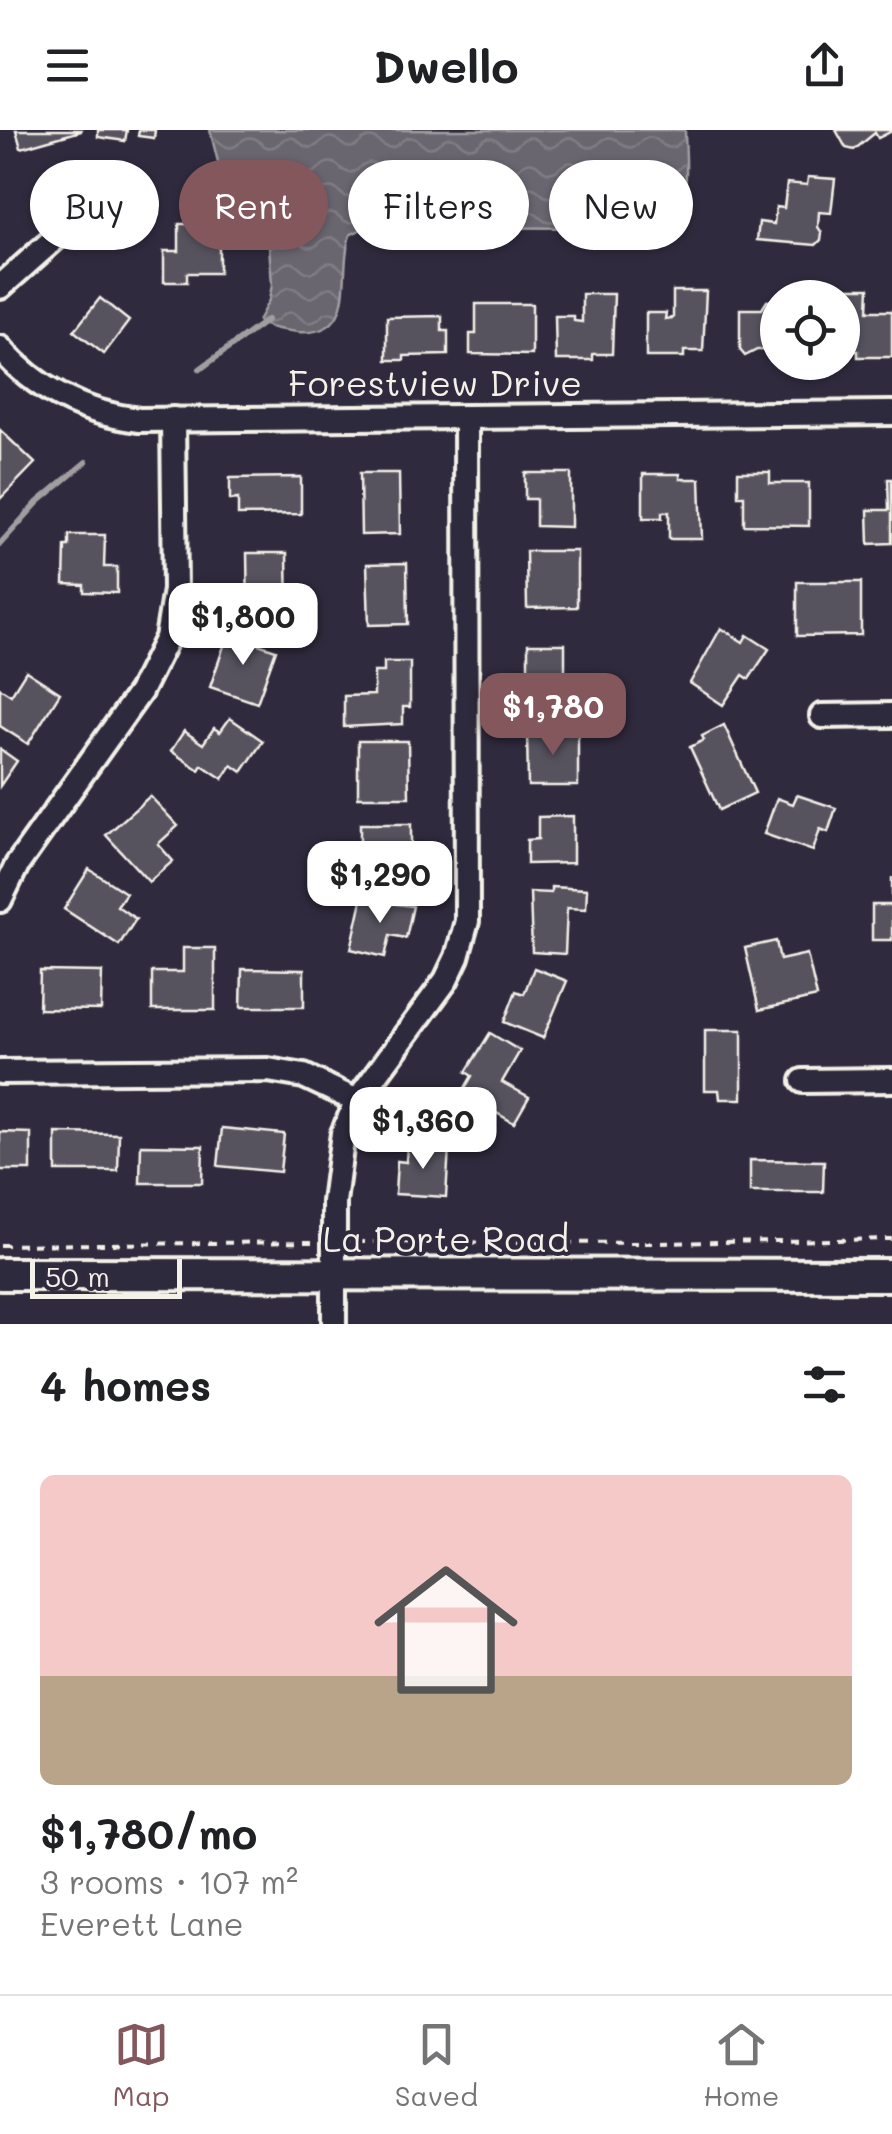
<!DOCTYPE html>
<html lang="en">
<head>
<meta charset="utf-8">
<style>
  body { margin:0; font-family:Mali,sans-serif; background:#f2f2f2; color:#202124; height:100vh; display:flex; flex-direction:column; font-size:38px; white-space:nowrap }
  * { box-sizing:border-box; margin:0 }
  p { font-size:32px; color:#757577 }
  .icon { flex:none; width:55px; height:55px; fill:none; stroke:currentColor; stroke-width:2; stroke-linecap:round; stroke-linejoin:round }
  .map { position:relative; height:1194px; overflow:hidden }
  .sheet { display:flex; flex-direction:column; background:#fff; flex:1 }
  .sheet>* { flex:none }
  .banner { position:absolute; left:30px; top:30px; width:832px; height:90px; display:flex; gap:20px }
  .buttons { position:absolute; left:760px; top:150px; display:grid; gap:20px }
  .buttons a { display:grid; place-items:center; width:100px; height:100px; border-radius:50%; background:#fff; box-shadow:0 2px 8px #0004; font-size:50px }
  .scale { position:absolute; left:30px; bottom:25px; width:152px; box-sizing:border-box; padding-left:10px; border:5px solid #f4f1e8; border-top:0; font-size:28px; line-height:35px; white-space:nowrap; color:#f4f1e8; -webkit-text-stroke:8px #2f2a3d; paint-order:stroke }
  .price { position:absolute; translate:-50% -85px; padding:0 22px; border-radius:20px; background:#fff; color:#222; font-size:32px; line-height:65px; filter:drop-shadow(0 2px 5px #0008) }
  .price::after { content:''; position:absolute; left:50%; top:60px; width:30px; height:22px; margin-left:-15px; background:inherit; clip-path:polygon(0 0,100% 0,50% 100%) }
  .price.active { background:#84575d; color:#fff }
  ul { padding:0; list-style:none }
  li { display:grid; align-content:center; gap:20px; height:530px; padding:0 40px }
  li span { display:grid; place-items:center; height:310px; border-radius:15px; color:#555 }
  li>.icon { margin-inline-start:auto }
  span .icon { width:180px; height:180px; fill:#fffc; stroke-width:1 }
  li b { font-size:42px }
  h2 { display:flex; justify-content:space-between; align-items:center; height:120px; padding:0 40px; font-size:42px }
  .tag { padding:0 35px; border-radius:45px; background:#fff; box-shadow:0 2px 8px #0004; font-size:35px; line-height:90px }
  .tag.active { background:#84575d; color:#fff }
  header { display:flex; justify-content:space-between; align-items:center; height:130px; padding:0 40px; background:#fff; font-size:45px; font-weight:800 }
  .tabs { display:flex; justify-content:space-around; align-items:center; height:140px; border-top:2px solid #e0e0e0; background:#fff; font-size:28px; color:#757577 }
  .tabs a { display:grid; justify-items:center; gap:5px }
  .tabs .active { color:#84575d }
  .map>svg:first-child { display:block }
</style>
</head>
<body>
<header><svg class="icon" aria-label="menu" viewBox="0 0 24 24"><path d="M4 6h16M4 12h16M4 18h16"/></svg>Dwello<svg class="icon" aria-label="share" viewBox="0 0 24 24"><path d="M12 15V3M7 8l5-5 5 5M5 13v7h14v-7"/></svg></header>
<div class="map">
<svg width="892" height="1194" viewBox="0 0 892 1194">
  <defs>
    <pattern id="water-waves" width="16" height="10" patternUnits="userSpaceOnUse" patternTransform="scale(2.5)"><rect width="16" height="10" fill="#6a6670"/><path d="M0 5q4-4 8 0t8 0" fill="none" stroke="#807c84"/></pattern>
  </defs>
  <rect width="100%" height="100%" fill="#2f2a3d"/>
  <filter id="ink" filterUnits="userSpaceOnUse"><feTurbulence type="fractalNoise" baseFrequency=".01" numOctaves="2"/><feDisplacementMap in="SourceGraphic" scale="20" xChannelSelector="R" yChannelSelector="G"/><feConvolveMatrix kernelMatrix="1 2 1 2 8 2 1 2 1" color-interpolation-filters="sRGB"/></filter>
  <g filter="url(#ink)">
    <path fill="url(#water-waves)" stroke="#a19ea0" stroke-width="2.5" d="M 210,0 L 685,0 C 685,25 692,67 672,86 C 662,96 646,96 634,98 L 366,97 L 350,105 C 337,143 361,207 297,202 C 284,200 268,199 258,191 L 269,170 L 272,155 L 269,116 L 248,79 L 222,48 Z"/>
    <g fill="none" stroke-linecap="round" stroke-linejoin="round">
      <g stroke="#a19ea0" stroke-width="6">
        <polyline points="200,239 267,190"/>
        <polyline points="0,414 38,372 86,332"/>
      </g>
    </g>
    <g fill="#56525f" stroke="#f4f1e8" stroke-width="2.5">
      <polygon points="16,0 81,0 81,1 21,18"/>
      <polygon points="98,0 127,0 125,11 98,7"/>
      <polygon points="139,0 155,0 154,8 138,6"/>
      <polygon points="836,0 892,0 892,1 878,8 875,3 854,20 846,18"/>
      <polygon points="808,47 835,49 831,83 819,82 818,97 822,103 821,110 816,115 757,110 759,92 774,94 776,77 784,78 787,53 807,55"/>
      <polygon points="179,94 208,94 208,103 219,104 219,143 187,143 187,152 164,152 164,121 179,121"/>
      <polygon points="837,158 869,158 868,181 892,181 892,227 858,227 858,221 842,221 842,168 837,168"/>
      <polygon points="673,161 706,161 703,221 684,221 684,227 646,227 646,183 666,183 665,189 673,188"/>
      <polygon points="582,164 614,164 612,224 593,224 593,230 556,230 555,186 574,186 574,191 582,192"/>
      <polygon points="100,168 129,191 104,224 74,201"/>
      <polygon points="767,171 778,171 778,226 771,226 771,220 757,220 745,226 740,220 740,179 762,179"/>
      <polygon points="476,174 532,174 532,225 470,224 470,204 476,204"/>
      <polygon points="442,186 442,201 448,201 448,225 404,226 404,230 387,230 387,187"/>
      <polygon points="0,300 35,333 0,369"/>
      <polygon points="738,342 770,342 770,353 809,353 809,396 744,395 744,366 738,366"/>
      <polygon points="360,343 399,343 400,404 361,405"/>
      <polygon points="525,343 571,343 571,397 536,396 536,369 525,369"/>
      <polygon points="643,344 680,344 680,349 700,349 702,409 669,409 669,382 662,382 662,388 643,388"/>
      <polygon points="301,347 301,384 238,385 238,369 230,370 230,348"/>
      <polygon points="888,349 892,349 892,413 869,414 868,380 889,380"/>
      <polygon points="69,405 105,405 104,437 117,437 117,463 84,462 84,455 64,454 65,416 69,416"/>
      <polygon points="526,421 577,421 577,477 527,478"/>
      <polygon points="247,423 287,423 288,484 248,485"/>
      <polygon points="407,433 408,494 369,495 367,434"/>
      <polygon points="797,452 861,452 861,505 797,506"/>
      <polygon points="721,498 743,512 747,505 769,519 749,549 743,545 723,575 690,553"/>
      <polygon points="228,504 276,520 257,573 210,557"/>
      <rect x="528" y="514" width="37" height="49"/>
      <polygon points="384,532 410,532 410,577 403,577 403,594 344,597 344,566 374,565 374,542 384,542"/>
      <polygon points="26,541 60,563 28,614 0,596 0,558 11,565"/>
      <polygon points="230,588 263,611 242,642 232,635 223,649 202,635 199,640 171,621 184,601 203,614 214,598 220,602"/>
      <polygon points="724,595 755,663 719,680 690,617 704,610 702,606"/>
      <polygon points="527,600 578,600 578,656 528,656"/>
      <polygon points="358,611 408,611 409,667 358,667"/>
      <polygon points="0,619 17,631 0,656"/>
      <polygon points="797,665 836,678 828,702 820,699 813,721 764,704 777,668 793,674"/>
      <polygon points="150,666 178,696 158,714 173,731 149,752 106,705"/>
      <polygon points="573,686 573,733 527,734 527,710 538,709 538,687"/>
      <polygon points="360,694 411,694 411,749 360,750"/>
      <polygon points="89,739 126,763 117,776 136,789 119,815 64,779"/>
      <polygon points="892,747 892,810 872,810 872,775 892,775"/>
      <polygon points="551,757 587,759 586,779 567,778 565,824 532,822 530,762 551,763"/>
      <polygon points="362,770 413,776 406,808 390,805 385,827 351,819"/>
      <polygon points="776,811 780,830 807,824 817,867 759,880 745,818"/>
      <polygon points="183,818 215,818 215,880 152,880 152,842 183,842"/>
      <polygon points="534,838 567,851 543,908 504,892 516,861 524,864"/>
      <polygon points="242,839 304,840 304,877 241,877"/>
      <polygon points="40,841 102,842 101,880 39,879"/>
      <polygon points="705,900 742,900 742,969 720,969 719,960 705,960"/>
      <polygon points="490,903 520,921 502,952 529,967 514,993 462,963 472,946 466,942"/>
      <polygon points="222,998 284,1004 280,1042 218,1036"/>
      <polygon points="0,1002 31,1003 31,1040 0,1040"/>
      <polygon points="56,1003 119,1004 118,1041 56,1041"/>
      <polygon points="407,1014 449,1017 446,1067 395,1064 397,1031 406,1032"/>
      <polygon points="141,1015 203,1016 202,1053 140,1053"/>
      <polygon points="750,1030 824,1031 823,1062 750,1062"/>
    </g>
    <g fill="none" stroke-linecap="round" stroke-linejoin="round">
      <g stroke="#f4f1e8" stroke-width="30">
        <g id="street">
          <polyline points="0,157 80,86"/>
          <path d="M 0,218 C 37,261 83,283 139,290 L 892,283"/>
          <polyline points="822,586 892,585"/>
          <polyline points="0,770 17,735 140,562 167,508 175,460 173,289"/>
          <polyline points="0,942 268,940 304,946 357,971"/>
          <polyline points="803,951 892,950"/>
          <polyline points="334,1194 334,1072 343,1003 357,971 446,850 457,827 467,791 466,287"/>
        </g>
      </g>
      <g stroke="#f4f1e8" stroke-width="38">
        <polyline id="secondary" points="0,1144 892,1145"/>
      </g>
      <g stroke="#f4f1e8" stroke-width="4" stroke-dasharray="8 8" stroke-linecap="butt">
        <polyline points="357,1112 661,1113 892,1109"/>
        <polyline points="0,1115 312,1112"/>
      </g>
      <use href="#street" stroke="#2f2a3d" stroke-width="22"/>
      <use href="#secondary" stroke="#2f2a3d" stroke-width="30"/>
    </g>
  </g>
  <g text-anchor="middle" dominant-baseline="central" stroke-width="8" stroke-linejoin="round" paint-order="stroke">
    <g font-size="35" fill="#f4f1e8" stroke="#2f2a3d">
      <text x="435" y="252">Forestview Drive</text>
      <text x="446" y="1108">La Porte Road</text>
    </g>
  </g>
</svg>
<div class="buttons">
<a><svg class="icon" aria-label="locate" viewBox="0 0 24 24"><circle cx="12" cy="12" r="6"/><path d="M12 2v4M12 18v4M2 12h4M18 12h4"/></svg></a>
</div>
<div class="scale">50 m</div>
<b class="price" style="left:243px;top:538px">$1,800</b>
<b class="price active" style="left:553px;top:628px">$1,780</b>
<b class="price" style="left:380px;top:796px">$1,290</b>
<b class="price" style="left:423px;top:1042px">$1,360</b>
<div class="banner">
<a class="tag">Buy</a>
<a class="tag active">Rent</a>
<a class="tag">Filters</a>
<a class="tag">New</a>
</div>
</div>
<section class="sheet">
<h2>4 homes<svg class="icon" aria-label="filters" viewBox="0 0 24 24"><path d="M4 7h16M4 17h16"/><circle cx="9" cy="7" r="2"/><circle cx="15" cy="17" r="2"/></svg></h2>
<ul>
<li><span style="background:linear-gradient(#f6c9c9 65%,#b9a48a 0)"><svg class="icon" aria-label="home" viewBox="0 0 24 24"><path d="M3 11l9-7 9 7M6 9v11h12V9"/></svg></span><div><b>$1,780/mo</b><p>3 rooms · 107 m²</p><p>Everett Lane</p></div></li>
</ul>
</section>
<nav class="tabs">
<a class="active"><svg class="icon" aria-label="map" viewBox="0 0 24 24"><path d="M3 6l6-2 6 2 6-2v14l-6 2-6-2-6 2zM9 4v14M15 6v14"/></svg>Map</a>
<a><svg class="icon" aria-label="saved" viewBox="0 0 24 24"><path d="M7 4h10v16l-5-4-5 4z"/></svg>Saved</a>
<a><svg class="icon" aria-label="home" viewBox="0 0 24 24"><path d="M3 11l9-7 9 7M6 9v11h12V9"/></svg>Home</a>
</nav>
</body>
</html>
